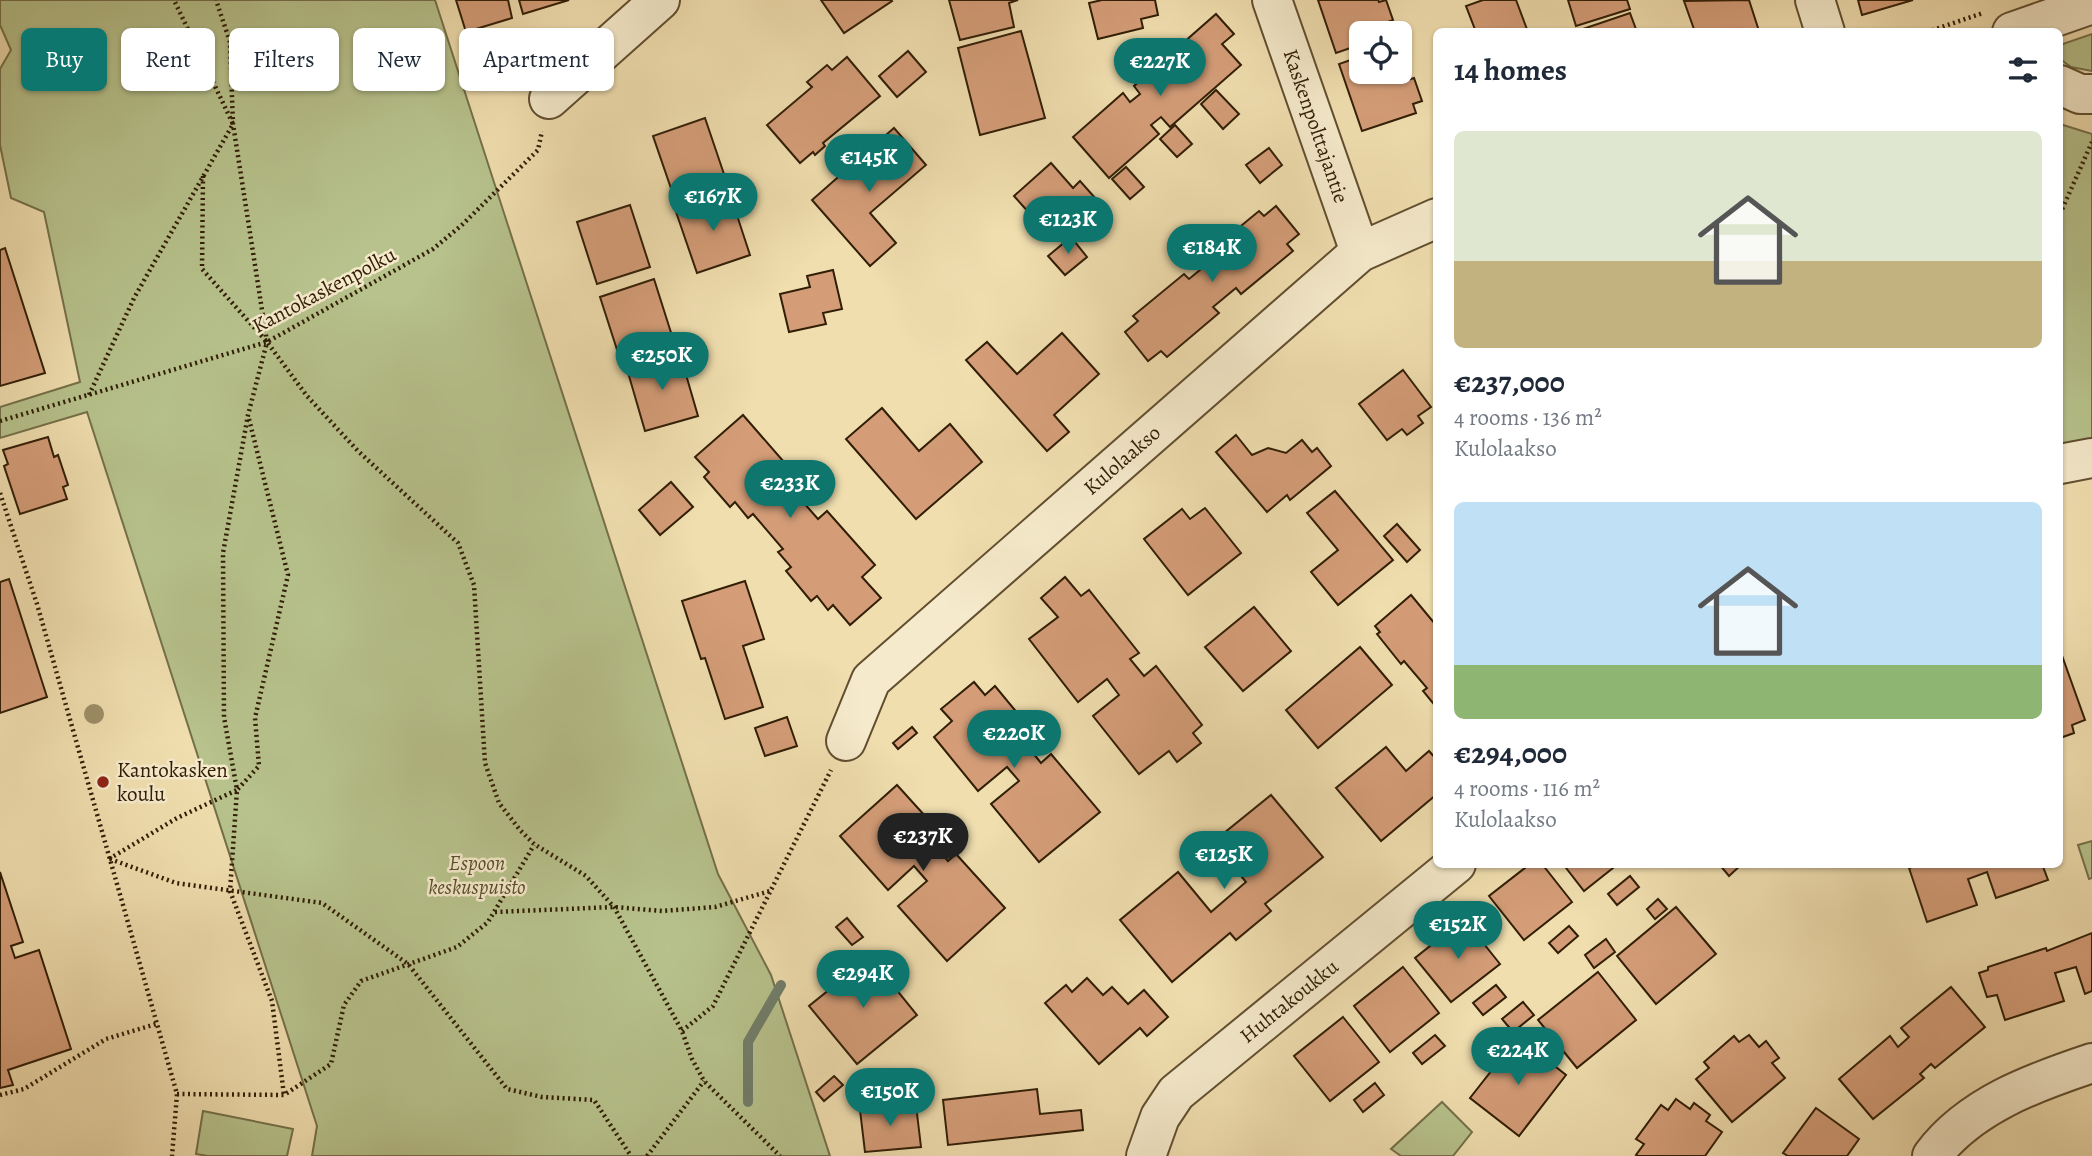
<!DOCTYPE html>
<html lang="en">
<head>
<meta charset="utf-8">
<style>
  body { margin:0; font-family:Alegreya,serif; background:#f2f2f3; color:#1f2937; height:100vh; display:flex; flex-direction:column; font-size:26px; white-space:nowrap }
  * { box-sizing:border-box; margin:0 }
  p { font-size:23px; color:#747a83 }
  .icon { flex:none; width:38px; height:38px; fill:none; stroke:currentColor; stroke-width:2; stroke-linecap:round; stroke-linejoin:round }
  .map { position:relative; flex:1; overflow:hidden }
  .side { position:absolute; left:1433px; top:28px; width:630px; height:840px; display:flex; flex-direction:column; background:#fff; border-radius:10px; box-shadow:0 2px 5px #0004 }
  .side>* { flex:none }
  .banner { position:absolute; left:21px; top:28px; width:665px; height:63px; display:flex; gap:14px }
  .controls { position:absolute; left:1349px; top:21px; display:grid; gap:14px }
  .controls a { display:grid; place-items:center; width:63px; height:63px; border-radius:10px; background:#fff; box-shadow:0 2px 5px #0004; font-size:35px }
  .price { position:absolute; translate:-50% -60px; padding:0 16px; border-radius:24px; background:#0f766e; color:#fff; font-size:23px; line-height:46px; filter:drop-shadow(0 2px 4px #0008) }
  .price::after { content:''; position:absolute; left:50%; top:42px; width:21px; height:16px; margin-left:-10px; background:inherit; clip-path:polygon(0 0,100% 0,50% 100%) }
  .price.on { background:#222; color:#fff }
  ul { padding:0; list-style:none }
  li { display:grid; align-content:center; gap:14px; height:371px; padding:0 21px }
  li span { display:grid; place-items:center; height:217px; border-radius:10px; color:#555 }
  li>.icon { margin-inline-start:auto }
  span .icon { width:126px; height:126px; fill:#fffc; stroke-width:1 }
  li b { font-size:30px }
  h2 { display:flex; justify-content:space-between; align-items:center; height:84px; padding:0 21px; font-size:30px }
  .pill { padding:0 24px; border-radius:10px; background:#fff; box-shadow:0 2px 5px #0004; font-size:24px; line-height:63px }
  .pill.on { background:#0f766e; color:#fff }
  .map>svg:first-child { display:block }
</style>
</head>
<body>
<div class="map">
<svg width="2092" height="1156" viewBox="0 0 2092 1156">
  <rect width="100%" height="100%" fill="#f0deaf"/>
  <filter id="stains"><feTurbulence type="fractalNoise" baseFrequency=".00286" numOctaves="4"/><feColorMatrix values="0 0 0 0 .2 0 0 0 0 .09 0 0 0 0 .02 0 0 0 .5 -.17"/></filter>
  <radialGradient id="worn" r=".72"><stop offset=".6" stop-color="#630" stop-opacity="0"/><stop offset="1" stop-color="#630" stop-opacity=".3"/></radialGradient>
  <g fill="#b7c28c" stroke="#747049" stroke-width="2">
    <polygon points="0,0 435,0 718,874 771,975 830,1156 312,1156 317,1126 87,412 0,438 0,407 80,382 44,212 11,198 0,145 0,69 11,50 0,25"/>
    <polygon points="2092,34 2092,71 2071,67 2060,59 2060,45"/>
    <polygon points="2060,124 2092,134 2092,439 2060,445"/>
    <polygon points="2092,841 2092,878 2089,879 2078,845"/>
    <polygon points="1442,1102 1472,1132 1453,1156 1401,1156 1391,1149"/>
    <polygon points="203,1111 293,1129 287,1156 208,1156 196,1154"/>
  </g>
  <g fill="none" stroke-linecap="round" stroke-linejoin="round">
    <polyline stroke="#707d6a" stroke-width="10" points="748,1102 748,1042 781,985"/>
  </g>
  <g fill="#d49d78" stroke="#311e06" stroke-width="2">
    <polygon points="456,0 508,0 512,18 466,32"/>
    <polygon points="519,0 569,0 523,14"/>
    <polygon points="821,0 891,0 892,1 844,33"/>
    <polygon points="949,0 1018,0 1009,3 1014,27 960,40"/>
    <polygon points="1102,0 1155,0 1158,15 1141,19 1143,28 1098,39 1089,3"/>
    <polygon points="1318,0 1378,0 1379,2 1386,0 1393,20 1385,23 1388,33 1362,33 1362,44 1336,53"/>
    <polygon points="1483,0 1516,0 1528,32 1476,32 1466,6"/>
    <polygon points="1568,0 1627,0 1630,9 1576,26"/>
    <polygon points="1749,0 1759,31 1695,32 1684,1"/>
    <polygon points="1858,0 1913,0 1862,15"/>
    <polygon points="1630,13 1637,32 1577,31"/>
    <polygon points="1216,14 1234,34 1222,44 1241,65 1170,127 1161,117 1151,125 1159,134 1109,178 1073,137 1123,93 1130,102 1140,94 1134,86"/>
    <polygon points="1021,31 1045,118 980,135 958,48"/>
    <polygon points="1404,49 1410,69 1402,73 1404,81 1414,78 1422,101 1413,104 1416,113 1362,131 1339,64 1362,56 1362,72 1400,72 1400,50"/>
    <polygon points="908,51 926,72 897,97 879,76"/>
    <polygon points="847,57 880,96 823,143 825,146 815,155 813,152 800,163 767,125 812,87 807,82 827,65 832,70"/>
    <polygon points="1216,90 1239,114 1223,129 1201,104"/>
    <polygon points="705,118 726,180 674,197 653,136"/>
    <polygon points="1175,125 1192,144 1177,157 1160,139"/>
    <polygon points="894,128 926,165 870,213 896,243 870,266 812,200"/>
    <polygon points="1269,148 1282,165 1260,183 1246,165"/>
    <polygon points="1051,163 1073,188 1080,181 1096,199 1076,218 1070,212 1047,233 1014,196"/>
    <polygon points="1126,167 1144,187 1130,199 1112,179"/>
    <polygon points="730,194 750,255 697,273 676,212"/>
    <polygon points="630,205 650,267 597,284 577,222"/>
    <polygon points="1276,206 1299,234 1287,244 1293,251 1241,294 1236,288 1213,307 1219,313 1167,357 1161,351 1148,361 1125,332 1138,321 1133,316 1184,274 1189,279 1212,260 1207,254 1259,211 1264,216"/>
    <polygon points="1071,237 1087,257 1065,275 1048,256"/>
    <polygon points="5,248 45,373 0,386 0,250"/>
    <polygon points="833,270 842,309 823,313 826,324 789,332 780,294 810,287 807,276"/>
    <polygon points="654,279 674,342 620,359 600,297"/>
    <polygon points="1062,333 1099,374 1054,415 1069,432 1047,451 966,360 987,342 1017,374"/>
    <polygon points="680,354 698,416 645,431 627,369"/>
    <polygon points="1403,370 1431,407 1418,416 1423,423 1407,435 1402,429 1387,440 1359,404"/>
    <polygon points="882,408 919,451 950,424 982,462 916,519 846,439"/>
    <polygon points="743,415 797,477 788,485 818,519 827,511 875,565 862,577 881,598 850,625 833,605 828,610 817,596 811,601 786,571 791,567 778,552 783,549 753,514 748,518 735,502 730,507 704,477 709,472 695,457"/>
    <polygon points="1236,435 1252,455 1268,448 1286,453 1302,440 1312,452 1317,448 1331,466 1290,500 1287,495 1267,512 1216,452"/>
    <polygon points="48,437 54,457 58,455 68,485 63,487 67,499 20,514 4,466 8,464 3,450"/>
    <polygon points="671,482 693,507 660,535 639,510"/>
    <polygon points="1335,491 1393,560 1338,605 1311,572 1338,550 1307,513"/>
    <polygon points="1205,508 1241,553 1188,595 1144,539 1182,509 1190,519"/>
    <polygon points="1397,524 1420,550 1407,562 1384,536"/>
    <polygon points="1065,577 1081,596 1089,590 1139,653 1130,659 1144,676 1156,666 1202,725 1193,733 1201,743 1177,762 1169,751 1139,774 1093,716 1119,695 1107,679 1078,702 1029,639 1058,617 1041,598"/>
    <polygon points="9,579 47,697 0,713 0,582"/>
    <polygon points="745,581 764,639 743,646 763,707 725,719 705,658 701,659 682,601"/>
    <polygon points="1411,595 1435,624 1437,622 1437,708 1423,691 1427,688 1404,661 1401,664 1377,634 1380,632 1375,626"/>
    <polygon points="1254,607 1291,651 1243,691 1205,647"/>
    <polygon points="1360,647 1392,685 1318,748 1286,710"/>
    <polygon points="2060,650 2085,720 2072,725 2074,733 2060,738"/>
    <polygon points="974,682 985,695 995,686 1038,738 1028,747 1041,763 1051,754 1100,812 1039,862 991,804 1019,781 1007,767 978,791 934,737 952,721 941,709"/>
    <polygon points="787,717 797,746 765,756 755,728"/>
    <polygon points="912,727 917,733 898,749 893,743"/>
    <polygon points="1386,747 1406,771 1429,751 1437,760 1437,794 1381,841 1336,788"/>
    <polygon points="897,785 945,838 936,847 948,861 956,854 1005,908 947,961 898,906 927,881 914,866 888,890 840,836"/>
    <polygon points="1271,795 1323,857 1265,904 1271,911 1236,940 1230,933 1172,982 1120,920 1178,872 1211,912 1246,882 1213,842"/>
    <polygon points="1530,864 1542,864 1572,902 1524,940 1489,896"/>
    <polygon points="1563,864 1618,864 1584,891"/>
    <polygon points="1719,864 1742,864 1729,876"/>
    <polygon points="1921,864 2042,864 2048,880 1996,898 1987,872 1968,879 1977,905 1927,922 1909,868"/>
    <polygon points="0,872 23,942 11,946 15,958 39,950 71,1049 8,1070 13,1085 0,1088"/>
    <polygon points="1630,876 1639,887 1617,905 1608,894"/>
    <polygon points="1658,899 1667,909 1655,919 1647,909"/>
    <polygon points="1676,907 1716,954 1656,1004 1617,956"/>
    <polygon points="847,918 863,937 852,945 836,927"/>
    <polygon points="1464,919 1500,964 1451,1002 1415,958"/>
    <polygon points="1569,926 1578,936 1558,953 1549,943"/>
    <polygon points="2092,933 2092,991 2085,994 2076,967 2055,973 2064,1001 2005,1020 1997,995 1987,997 1979,973 1988,970 1988,967 2046,948 2047,951"/>
    <polygon points="1606,939 1615,952 1594,968 1585,955"/>
    <polygon points="870,957 917,1015 857,1064 809,1006"/>
    <polygon points="1403,967 1439,1013 1390,1052 1354,1006"/>
    <polygon points="1598,972 1636,1020 1577,1068 1538,1020"/>
    <polygon points="1087,978 1103,995 1112,987 1128,1004 1144,990 1168,1017 1147,1036 1140,1028 1099,1064 1045,1003 1066,985 1072,992"/>
    <polygon points="1496,985 1506,997 1483,1015 1473,1003"/>
    <polygon points="1951,987 1985,1027 1935,1068 1931,1064 1920,1074 1924,1078 1873,1119 1839,1079 1890,1036 1898,1047 1909,1037 1901,1028"/>
    <polygon points="1523,1002 1534,1015 1513,1032 1502,1019"/>
    <polygon points="1343,1017 1379,1062 1330,1101 1294,1056"/>
    <polygon points="1435,1035 1445,1046 1422,1064 1413,1053"/>
    <polygon points="1749,1035 1759,1047 1766,1041 1779,1058 1772,1063 1785,1078 1732,1122 1696,1079 1709,1068 1704,1062 1734,1036 1739,1042"/>
    <polygon points="1518,1037 1566,1075 1519,1136 1470,1098"/>
    <polygon points="834,1076 843,1085 824,1101 816,1092"/>
    <polygon points="1375,1083 1384,1095 1363,1112 1354,1100"/>
    <polygon points="1037,1089 1040,1114 1081,1110 1083,1130 948,1145 943,1100"/>
    <polygon points="1676,1099 1690,1109 1694,1103 1710,1115 1706,1121 1722,1132 1705,1156 1638,1156 1636,1155 1644,1144 1636,1139 1661,1105 1668,1110"/>
    <polygon points="916,1105 921,1147 865,1152 860,1110"/>
    <polygon points="1816,1108 1859,1139 1847,1156 1788,1156 1783,1153"/>
  </g>
  <g fill="none" stroke-linecap="round" stroke-linejoin="round">
    <g stroke="#614e30" stroke-width="42">
      <g id="minor">
        <polyline points="1272,0 1360,252"/>
        <polyline points="1815,0 1825,32"/>
        <polyline points="2012,32 2092,4"/>
        <polyline points="2060,85 2080,94 2092,94"/>
        <polyline points="549,99 660,0"/>
        <polyline points="2060,464 2092,458"/>
        <polyline points="846,741 871,680 1360,252 1437,218"/>
        <polyline points="1146,1156 1160,1117 1176,1093 1456,864"/>
        <path d="M 1932,1156 C 1970,1105 2035,1082 2092,1063"/>
      </g>
    </g>
    <g stroke="#311e06" stroke-width="4.5" stroke-dasharray="2 3.5" stroke-linecap="butt">
      <polyline points="1927,32 1983,13"/>
      <polyline points="203,176 202,269 267,342 307,396 358,451 458,543 474,585 485,763 499,803 520,830 534,844 586,876 614,907 682,1031 692,1059 704,1081 780,1156"/>
      <polyline points="2060,214 2092,142"/>
      <polyline points="89,395 134,298 233,124 174,0"/>
      <polyline points="249,419 288,575 255,718 259,766 237,790 230,891 272,1001 284,1095"/>
      <polyline points="0,421 267,342 433,249 463,224 538,150 542,131"/>
      <polyline points="0,493 37,604 177,1094 172,1156"/>
      <polyline points="109,859 177,818 237,790 224,717 223,553 248,415 267,342 233,124 230,42 216,0"/>
      <polyline points="110,859 176,883 322,903 408,964 507,1089 542,1097 594,1100 631,1156"/>
      <polyline points="495,912 614,907 662,911 715,907 770,891"/>
      <polyline points="682,1031 713,1006 831,770"/>
      <polyline points="177,1094 284,1095 331,1064 344,1005 361,981 457,947 488,922 534,845"/>
      <polyline points="0,1095 24,1089 106,1039 156,1024"/>
      <polyline points="647,1156 704,1081"/>
    </g>
    <use href="#minor" stroke="#f5eacb" stroke-width="38"/>
  </g>
  <circle fill="#9d8f68" cx="94" cy="714" r="10"/>
  <circle fill="#8f2418" stroke="#f5eacb" stroke-width="2.5" cx="103" cy="782" r="7"/>
  <g text-anchor="middle" dominant-baseline="central" stroke-width="5" stroke-linejoin="round" paint-order="stroke">
    <g font-size="21" fill="#311e06" stroke="#f5eacb">
      <text transform="translate(1316 126) rotate(71)">Kaskenpolttajantie</text>
      <text transform="translate(324 290) rotate(-28)">Kantokaskenpolku</text>
      <text transform="translate(1122 460) rotate(-41)">Kulolaakso</text>
      <text transform="translate(1289 1001) rotate(-39)">Huhtakoukku</text>
    </g>
    <g font-size="21" fill="#311e06" stroke="#f5eacb" text-anchor="start">
      <text x="117" y="770">Kantokasken<tspan x="117" dy="24">koulu</tspan></text>
    </g>
    <g font-size="21" font-style="italic" fill="#594f2e" stroke="#f5eacb">
      <text x="477" y="863">Espoon<tspan x="477" dy="24">keskuspuisto</tspan></text>
    </g>
  </g>
  <rect width="100%" height="100%" filter="url(#stains)"/>
  <rect width="100%" height="100%" fill="url(#worn)"/>
</svg>
<div class="controls">
<a><svg class="icon" aria-label="locate" viewBox="0 0 24 24"><circle cx="12" cy="12" r="6"/><path d="M12 2v4M12 18v4M2 12h4M18 12h4"/></svg></a>
</div>
<b class="price" style="left:1160px;top:98px">€227K</b>
<b class="price" style="left:869px;top:194px">€145K</b>
<b class="price" style="left:713px;top:233px">€167K</b>
<b class="price" style="left:1068px;top:256px">€123K</b>
<b class="price" style="left:1212px;top:284px">€184K</b>
<b class="price" style="left:662px;top:392px">€250K</b>
<b class="price" style="left:790px;top:520px">€233K</b>
<b class="price" style="left:1014px;top:770px">€220K</b>
<b class="price on" style="left:923px;top:873px">€237K</b>
<b class="price" style="left:1224px;top:891px">€125K</b>
<b class="price" style="left:1458px;top:961px">€152K</b>
<b class="price" style="left:863px;top:1010px">€294K</b>
<b class="price" style="left:1518px;top:1087px">€224K</b>
<b class="price" style="left:890px;top:1128px">€150K</b>
<div class="banner">
<a class="pill on">Buy</a>
<a class="pill">Rent</a>
<a class="pill">Filters</a>
<a class="pill">New</a>
<a class="pill">Apartment</a>
</div>
<section class="side">
<h2>14 homes<svg class="icon" aria-label="filters" viewBox="0 0 24 24"><path d="M4 7h16M4 17h16"/><circle cx="9" cy="7" r="2"/><circle cx="15" cy="17" r="2"/></svg></h2>
<ul>
<li><span style="background:linear-gradient(#dfe7d0 60%,#c2b280 0)"><svg class="icon" aria-label="home" viewBox="0 0 24 24"><path d="M3 11l9-7 9 7M6 9v11h12V9"/></svg></span><div><b>€237,000</b><p>4 rooms · 136 m²</p><p>Kulolaakso</p></div></li>
<li><span style="background:linear-gradient(#bfe0f5 75%,#8fb573 0)"><svg class="icon" aria-label="home" viewBox="0 0 24 24"><path d="M3 11l9-7 9 7M6 9v11h12V9"/></svg></span><div><b>€294,000</b><p>4 rooms · 116 m²</p><p>Kulolaakso</p></div></li>
</ul>
</section>
</div>
</body>
</html>
